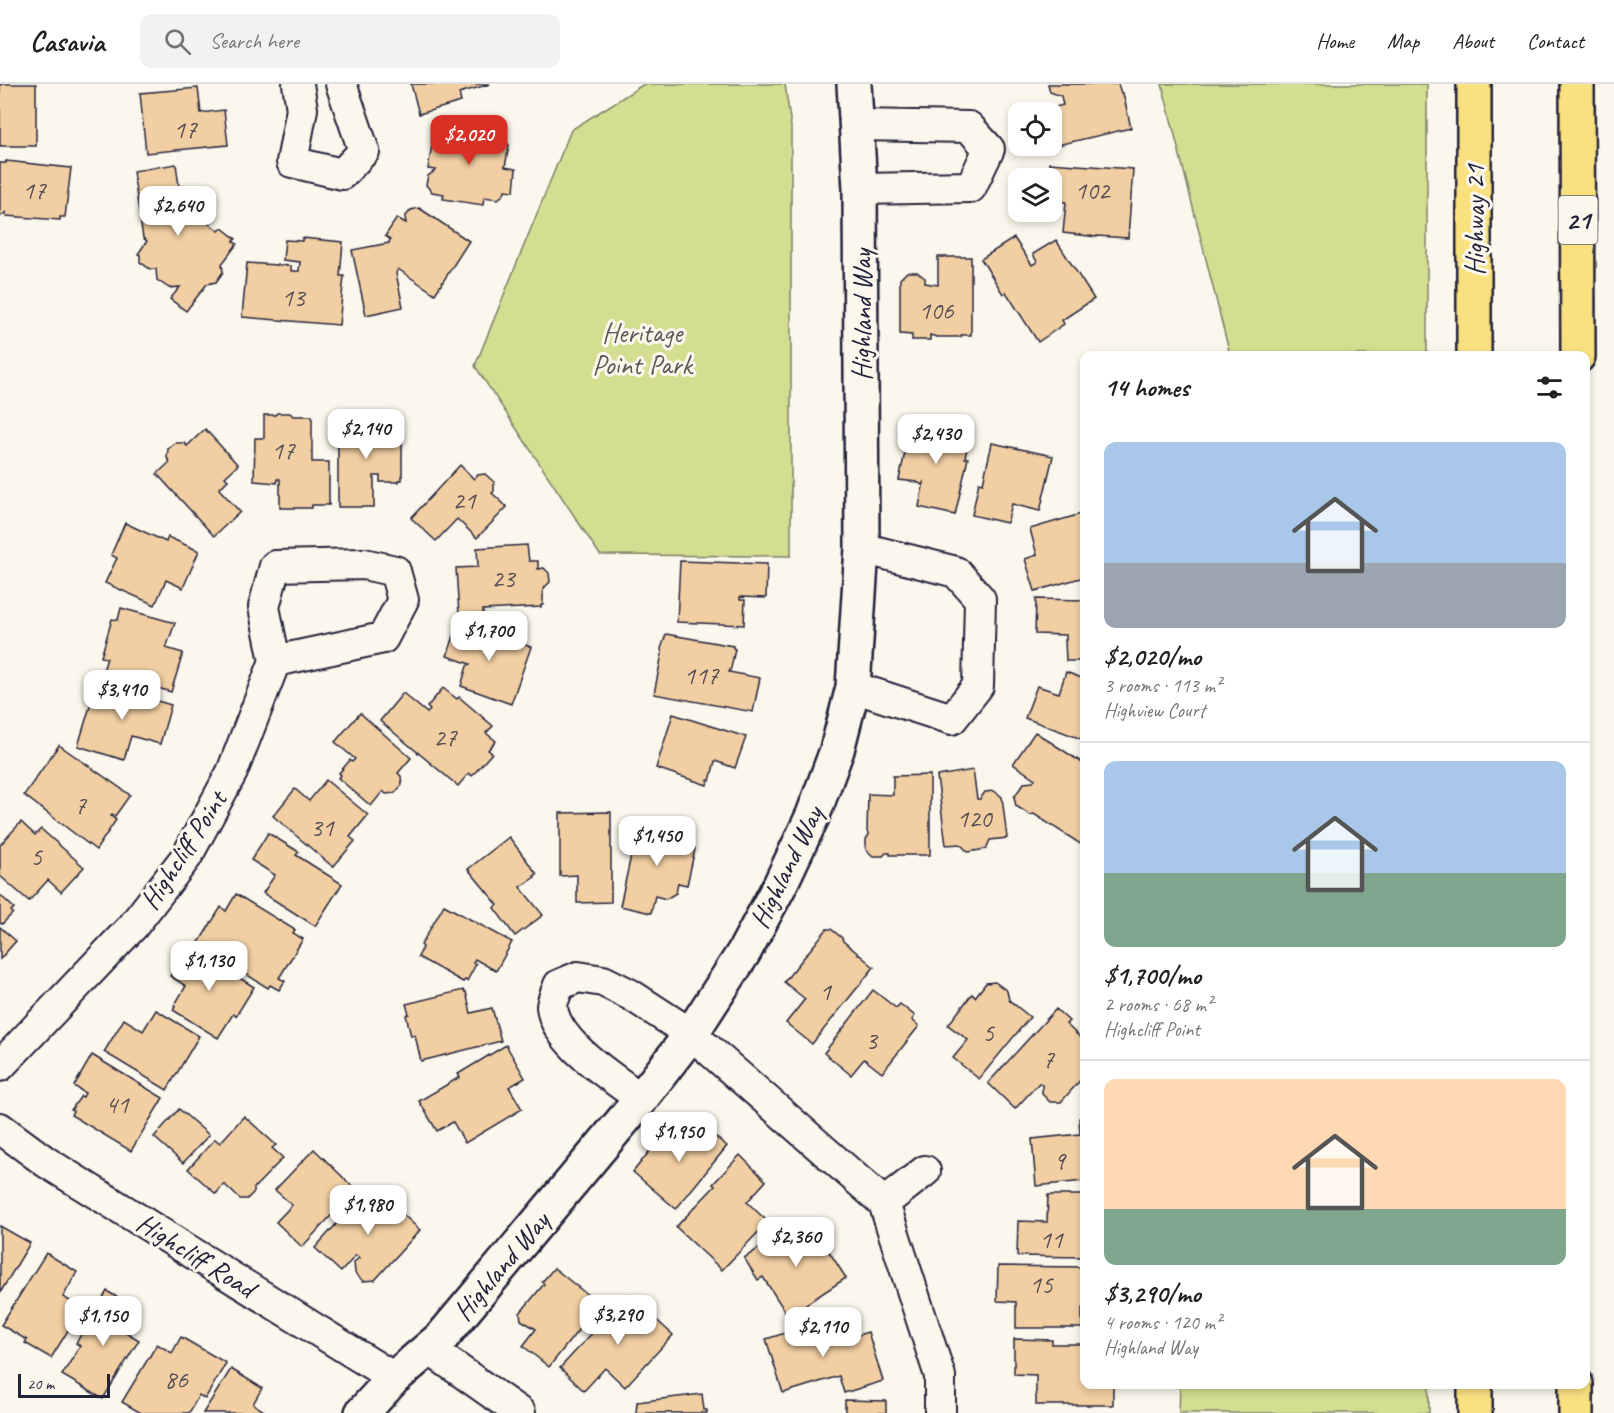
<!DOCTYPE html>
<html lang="en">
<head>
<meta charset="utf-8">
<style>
  body { margin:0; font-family:Caveat,sans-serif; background:#f2f2f2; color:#202124; height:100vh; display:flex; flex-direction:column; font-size:22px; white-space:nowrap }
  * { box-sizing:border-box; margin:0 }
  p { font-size:20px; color:#757577 }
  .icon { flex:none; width:33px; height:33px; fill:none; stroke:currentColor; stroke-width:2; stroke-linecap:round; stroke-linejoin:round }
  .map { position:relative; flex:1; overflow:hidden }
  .panel { position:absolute; left:1080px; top:267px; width:510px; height:1038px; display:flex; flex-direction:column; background:#fff; border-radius:12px; box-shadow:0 3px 9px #0003 }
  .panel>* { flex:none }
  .tools { position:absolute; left:1008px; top:18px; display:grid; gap:12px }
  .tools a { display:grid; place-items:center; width:54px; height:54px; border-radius:12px; background:#fff; box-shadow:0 3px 9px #0003; font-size:30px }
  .scale { position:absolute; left:18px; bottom:15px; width:92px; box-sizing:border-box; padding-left:6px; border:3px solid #22223b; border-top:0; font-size:16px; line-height:21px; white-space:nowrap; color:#22223b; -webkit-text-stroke:4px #fbf7ec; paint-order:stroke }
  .price { position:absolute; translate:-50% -51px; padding:0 14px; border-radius:12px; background:#fff; color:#222; font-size:20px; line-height:39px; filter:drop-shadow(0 2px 3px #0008) }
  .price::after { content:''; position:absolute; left:50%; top:36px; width:18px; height:14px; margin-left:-9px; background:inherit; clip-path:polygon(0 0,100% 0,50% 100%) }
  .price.active { background:#d93025; color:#fff }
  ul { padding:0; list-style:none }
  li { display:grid; align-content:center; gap:12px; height:318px; padding:0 24px }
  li+li { border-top:2px solid #e0e0e0 }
  li span { display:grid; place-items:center; height:186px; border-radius:12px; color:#555 }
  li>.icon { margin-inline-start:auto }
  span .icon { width:108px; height:108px; fill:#fffc; stroke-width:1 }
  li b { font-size:26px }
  h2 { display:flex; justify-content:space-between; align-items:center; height:72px; padding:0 24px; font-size:26px }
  header { display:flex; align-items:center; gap:36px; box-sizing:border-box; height:84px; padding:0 30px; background:#fff; border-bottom:2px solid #e0e0e0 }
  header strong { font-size:28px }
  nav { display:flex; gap:33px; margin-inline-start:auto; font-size:21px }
  .search { width:420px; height:54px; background:#f2f2f2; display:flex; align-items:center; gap:15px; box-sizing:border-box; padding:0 21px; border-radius:12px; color:#757577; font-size:22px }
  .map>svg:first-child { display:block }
</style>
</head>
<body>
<header>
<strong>Casavia</strong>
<div class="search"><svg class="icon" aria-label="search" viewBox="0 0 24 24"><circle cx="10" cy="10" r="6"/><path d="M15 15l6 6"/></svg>Search here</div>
<nav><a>Home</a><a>Map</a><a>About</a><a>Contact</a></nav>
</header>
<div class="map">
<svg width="1614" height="1329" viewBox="0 0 1614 1329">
  <rect width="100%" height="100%" fill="#fbf7ec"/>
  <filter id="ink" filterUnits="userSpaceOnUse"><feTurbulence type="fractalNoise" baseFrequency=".0167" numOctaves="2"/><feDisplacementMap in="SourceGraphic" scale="12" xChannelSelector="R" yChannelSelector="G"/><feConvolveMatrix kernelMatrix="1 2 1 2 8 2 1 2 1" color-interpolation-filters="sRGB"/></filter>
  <g filter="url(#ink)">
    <g fill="#d3de91" stroke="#7a8066" stroke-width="1.5">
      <polygon points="644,0 785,0 791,43 791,472 600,471 475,282 571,46"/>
      <polygon points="1162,0 1427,0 1427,271 1230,271"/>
      <polygon points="1180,1301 1429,1301 1429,1329 1179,1329"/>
    </g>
    <g fill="#f2cfa3" stroke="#22223b" stroke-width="1.5">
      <rect x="0" y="0" width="36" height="62"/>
      <polygon points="411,0 490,0 459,9 461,18 419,30"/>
      <polygon points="1048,0 1118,0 1121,9 1123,9 1131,44 1049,63 1052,62 1052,28 1041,28 1041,27 1063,21 1061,12 1050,8"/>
      <polygon points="198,4 201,29 224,26 228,61 146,69 140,9"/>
      <polygon points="435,41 474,46 474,50 503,54 509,61 505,83 516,85 514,107 505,106 504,110 498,115 484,113 483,121 443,115 444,110 432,108 426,101 428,92 436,86 428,85"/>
      <polygon points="6,77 71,84 65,133 60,133 60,136 6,132 6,128 0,133 0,79 6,79"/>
      <polygon points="1049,79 1133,85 1128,154 1097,152 1097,153 1063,149 1066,118 1052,117 1052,94 1048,94"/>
      <polygon points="176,80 183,130 195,138 199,133 216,145 219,147 222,144 236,155 233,157 237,160 222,180 223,188 216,198 207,200 186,227 170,215 180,203 169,204 157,196 156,185 150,185 140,178 140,171 138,170 147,157 143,154 133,87"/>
      <polygon points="419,124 469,157 435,210 398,185 396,189 403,223 366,231 352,166 389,159 390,155 385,152 397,134 406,139 405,133 411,126"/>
      <polygon points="302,154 343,158 340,192 344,192 339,241 242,233 247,179 291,182 291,187 299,187 300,178 283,176 285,156 302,157"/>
      <polygon points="1014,154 1032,181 1037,178 1033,170 1056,156 1094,215 1062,236 1064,240 1038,258 1006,208 1003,210 981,175"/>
      <polygon points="938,173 971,173 971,251 961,251 961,253 937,253 930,251 930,256 912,256 912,251 900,250 900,195 907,188 917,188 925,194 925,199 938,201"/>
      <polygon points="277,329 290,329 293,332 312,332 312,378 329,378 329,421 312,421 312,424 280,424 280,395 277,395 277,399 254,397 255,354 264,354 264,331 275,331"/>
      <polygon points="338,336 391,336 391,348 402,348 402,396 399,396 399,398 380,398 380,392 374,392 374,423 338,423"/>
      <polygon points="912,336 970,349 965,374 968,374 955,431 919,423 924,397 922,401 917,398 899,396"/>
      <polygon points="205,345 238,381 225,393 228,396 219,405 240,428 214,452 157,390 170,378 167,374 168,365 175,359 185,359 187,362"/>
      <polygon points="992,359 1053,372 1040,427 1012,420 1007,439 972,431 979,398 983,399"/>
      <polygon points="460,381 474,395 477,391 485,390 494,398 494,407 492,409 507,423 477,454 457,435 436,457 411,434"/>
      <polygon points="1084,429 1084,493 1035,507 1025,475 1037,471 1030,445"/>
      <polygon points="125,439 166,458 168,453 199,467 183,504 166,496 155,521 105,499 117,474 111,471"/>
      <polygon points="527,461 529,477 538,477 538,485 544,484 549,489 550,498 543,505 543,521 541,521 541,523 483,526 483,530 459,531 456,484 478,483 477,464"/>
      <polygon points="680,477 767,480 766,514 740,513 740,516 745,516 744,541 677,538"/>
      <polygon points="1036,515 1084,516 1084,577 1066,577 1065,556 1066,556 1066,551 1035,550"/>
      <polygon points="121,524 175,539 166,564 183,569 171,608 103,587 107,574 101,573 112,535 118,536"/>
      <polygon points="459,538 531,563 511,620 461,602 467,582 470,580 447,572"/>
      <polygon points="666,550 733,562 733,564 735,565 731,584 729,588 760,594 753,628 654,610 662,570 661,565"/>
      <polygon points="1066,588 1084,595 1084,656 1025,634 1037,602 1059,609"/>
      <polygon points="97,599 171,621 160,660 131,652 124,676 78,662"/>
      <polygon points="443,604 457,615 459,613 493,642 486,649 496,657 488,666 492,669 472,692 469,689 458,702 380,637 403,609 427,629 430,626 427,623"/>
      <polygon points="360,629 411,674 398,689 401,692 402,701 395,709 386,710 383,707 371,722 338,694 341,691 339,689 350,676 352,678 355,675 335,658"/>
      <polygon points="673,630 746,653 735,684 715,677 710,697 708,696 707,701 656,684"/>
      <polygon points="1035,648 1084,680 1084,757 1082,761 1034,730 1030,731 1016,722 1014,713 1024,699 1033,698 1035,695 1013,680"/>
      <polygon points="59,661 130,711 115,732 112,730 111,732 116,736 96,766 24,711"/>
      <polygon points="973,686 977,715 980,715 985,708 994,707 1002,713 1007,754 990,756 986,765 968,768 960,760 946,761 937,692"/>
      <polygon points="930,691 930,771 890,771 890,769 886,769 883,772 873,772 866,766 866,755 869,751 867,747 868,710 893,711 893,692"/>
      <polygon points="326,696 368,731 350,753 355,757 333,783 273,732 295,705 309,717"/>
      <polygon points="611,728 611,818 577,819 577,791 560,792 560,729"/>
      <polygon points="21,738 35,751 41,745 84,783 61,808 48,796 29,817 0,792 0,761"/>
      <polygon points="663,740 675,743 679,750 678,753 690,756 695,765 687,801 678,799 676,809 666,815 655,812 651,829 620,822 637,744 655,748 655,745"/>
      <polygon points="268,749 299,768 296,771 342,800 315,842 263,809 275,791 251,776"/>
      <polygon points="509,753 537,790 534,792 535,793 520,803 543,831 515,852 494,824 498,821 468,785"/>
      <polygon points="236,810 295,846 293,849 303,855 279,894 285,897 279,906 270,901 268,904 198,860 221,823 226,827"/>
      <polygon points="0,811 14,824 11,827 13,829 2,840 0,839"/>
      <polygon points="444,821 512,858 496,887 475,875 473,879 476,880 467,897 465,896 463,898 418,873 423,863 421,861"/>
      <polygon points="0,843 16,857 0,875"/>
      <polygon points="827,845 831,845 842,854 843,857 874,883 812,960 786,939 805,915 784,898"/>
      <polygon points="189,862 254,903 236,932 233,930 218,954 173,926 175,923 174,922 186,902 170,892"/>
      <polygon points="995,898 1007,907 1009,916 1030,933 979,995 953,974 968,956 948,941 972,910 975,913 986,899"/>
      <polygon points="463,906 464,908 466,908 471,929 492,924 501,957 421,977 415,951 411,952 406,931 409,930 406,920"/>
      <polygon points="873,906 896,924 900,920 915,932 912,936 919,942 882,989 864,975 851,991 824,969"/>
      <polygon points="1056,925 1069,937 1066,940 1084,957 1084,992 1061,1018 1050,1018 1042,1010 1042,1001 1039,999 1015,1025 988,999"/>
      <polygon points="156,926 199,952 167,1006 104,968 124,935 143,947"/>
      <polygon points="506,961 525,994 509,1003 522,1025 465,1059 453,1038 437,1047 419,1017 460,993 458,990"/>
      <polygon points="92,971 163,1014 131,1067 71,1031 73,1027 71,1026 81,1012 83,1013 85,1009 74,1002"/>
      <polygon points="179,1025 209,1051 183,1079 154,1053"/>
      <polygon points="244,1032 276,1061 272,1064 283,1074 254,1104 254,1108 247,1115 240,1115 224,1100 216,1110 188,1085 215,1055 220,1059"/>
      <polygon points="1084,1033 1084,1097 1036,1102 1032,1055 1080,1050 1079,1034"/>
      <polygon points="699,1040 727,1062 676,1125 633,1088 668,1044 671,1047 673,1045 683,1053 682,1055 685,1057"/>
      <polygon points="314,1065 353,1103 339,1118 341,1121 302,1163 276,1138 292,1121 275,1106"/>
      <polygon points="740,1071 766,1097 747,1118 768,1138 722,1186 676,1143 715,1102 713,1100"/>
      <polygon points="371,1101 420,1146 375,1196 363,1197 355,1189 354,1178 359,1174 356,1171 341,1188 315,1164"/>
      <polygon points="1048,1111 1084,1111 1084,1173 1017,1172 1018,1137 1047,1138"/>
      <polygon points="801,1137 812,1153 818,1150 846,1194 788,1232 763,1193 758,1196 744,1174"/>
      <polygon points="0,1142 30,1159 0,1209"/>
      <polygon points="46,1169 77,1188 63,1213 82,1224 51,1274 25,1259 27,1256 1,1241"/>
      <polygon points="998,1182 1084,1183 1084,1224 1082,1224 1082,1244 1016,1244 1016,1218 997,1217"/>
      <polygon points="554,1184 599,1220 549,1283 523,1262 536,1245 521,1236 520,1229 544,1200 542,1198"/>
      <polygon points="107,1207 137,1226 124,1247 139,1256 103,1315 62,1291 80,1262 76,1259"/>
      <polygon points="628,1210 673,1251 625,1303 605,1284 584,1307 560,1284"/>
      <polygon points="827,1236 834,1239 837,1252 836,1258 868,1248 883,1297 844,1309 839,1292 783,1309 766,1255"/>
      <polygon points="181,1253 226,1279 205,1315 199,1311 189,1329 141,1329 122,1318 157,1260 172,1269"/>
      <polygon points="1014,1255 1052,1256 1052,1260 1084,1260 1084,1300 1113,1300 1113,1321 1036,1321 1036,1291 1014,1290"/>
      <polygon points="231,1285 262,1304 253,1320 267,1329 203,1329"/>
      <polygon points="702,1310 704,1326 707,1326 707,1329 636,1329 637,1318"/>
      <polygon points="845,1316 886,1317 886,1329 845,1329"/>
    </g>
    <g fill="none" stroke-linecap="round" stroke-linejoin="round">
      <g stroke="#22223b" stroke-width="34">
        <g id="minor">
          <polyline points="298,0 302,25 292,78 342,90 364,67 341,0"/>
          <polyline points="858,41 969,43 989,65 971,103 860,105"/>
          <polyline points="853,603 952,635 978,602 980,515 956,488 862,464"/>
          <polyline points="0,982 133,842 187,772 232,688 275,577 264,523 275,482 364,480 395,487 403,516 383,554 275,577"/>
          <path d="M 641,1015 C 614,994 556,960 552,923 C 552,917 557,907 559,901 L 578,893 L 603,897 L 631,911 L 691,950 L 884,1119 L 940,1292 L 940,1329"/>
          <polyline points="0,1044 46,1078 394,1294"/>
          <polyline points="884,1119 925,1087"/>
          <polyline points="429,1265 520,1329"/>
        </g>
      </g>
      <g stroke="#22223b" stroke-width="38">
        <polyline id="tertiary" points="362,1329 394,1294 442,1253 641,1015 691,950 744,868 780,801 813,731 837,666 853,603 862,464 860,105 854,0"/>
      </g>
      <g stroke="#22223b" stroke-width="38">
        <g id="primary">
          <polyline points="1474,0 1474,272"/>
          <polyline points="1577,0 1578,272"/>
          <polyline points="1475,1300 1475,1329"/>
          <polyline points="1576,1329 1576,1300"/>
        </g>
      </g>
      <use href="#minor" stroke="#fbf7ec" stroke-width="30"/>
      <use href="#tertiary" stroke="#fbf7ec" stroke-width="33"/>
      <use href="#primary" stroke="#fae180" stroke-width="33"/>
    </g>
  </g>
  <g text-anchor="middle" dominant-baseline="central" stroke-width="6" stroke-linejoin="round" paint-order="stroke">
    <g font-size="26" fill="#564d55">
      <text x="185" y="45">17</text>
      <text x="34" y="106">17</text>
      <text x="1092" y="106">102</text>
      <text x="293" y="213">13</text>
      <text x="936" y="226">106</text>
      <text x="283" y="366">17</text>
      <text x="464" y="416">21</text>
      <text x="503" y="494">23</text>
      <text x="701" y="591">117</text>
      <text x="445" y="653">27</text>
      <text x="80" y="721">7</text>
      <text x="974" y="734">120</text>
      <text x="322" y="743">31</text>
      <text x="36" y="772">5</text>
      <text x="825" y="907">1</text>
      <text x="988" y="948">5</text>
      <text x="871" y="956">3</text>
      <text x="1048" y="975">7</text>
      <text x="117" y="1020">41</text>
      <text x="1059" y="1076">9</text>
      <text x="1051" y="1155">11</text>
      <text x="1041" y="1200">15</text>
      <text x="176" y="1295">86</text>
    </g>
    <rect fill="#fbf7ec" stroke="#636270" stroke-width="1.5" x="1558.5" y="112" width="39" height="48" rx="4.5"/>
    <g font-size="27" font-weight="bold" fill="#22223b">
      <text x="1578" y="136">21</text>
    </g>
    <g font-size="28" fill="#22223b" stroke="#fbf7ec">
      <text transform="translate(1474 136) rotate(-90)">Highway 21</text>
      <text transform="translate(861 231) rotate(-90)">Highland Way</text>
      <text transform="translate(183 766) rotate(-57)">Highcliff Point</text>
      <text transform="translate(786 783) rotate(-64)">Highland Way</text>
      <text transform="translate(196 1171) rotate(32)">Highcliff Road</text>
      <text transform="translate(501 1182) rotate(-50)">Highland Way</text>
    </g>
    <g font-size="28" fill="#575a55" stroke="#fbf7ec">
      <text x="642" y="248">Heritage<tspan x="642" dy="32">Point Park</tspan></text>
    </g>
  </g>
</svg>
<div class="tools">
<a><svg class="icon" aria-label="locate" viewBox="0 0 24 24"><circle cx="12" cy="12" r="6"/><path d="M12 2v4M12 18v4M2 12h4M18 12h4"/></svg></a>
<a><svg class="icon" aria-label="layers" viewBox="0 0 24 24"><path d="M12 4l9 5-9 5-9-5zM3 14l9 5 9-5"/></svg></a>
</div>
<div class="scale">20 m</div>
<b class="price active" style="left:469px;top:82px">$2,020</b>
<b class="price" style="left:178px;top:153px">$2,640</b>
<b class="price" style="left:366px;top:376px">$2,140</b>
<b class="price" style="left:936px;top:381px">$2,430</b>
<b class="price" style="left:489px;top:578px">$1,700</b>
<b class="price" style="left:122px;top:637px">$3,410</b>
<b class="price" style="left:657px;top:783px">$1,450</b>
<b class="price" style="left:209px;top:908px">$1,130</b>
<b class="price" style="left:679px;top:1079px">$1,950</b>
<b class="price" style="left:368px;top:1152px">$1,980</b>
<b class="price" style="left:796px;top:1184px">$2,360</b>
<b class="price" style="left:618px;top:1262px">$3,290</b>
<b class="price" style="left:103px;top:1263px">$1,150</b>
<b class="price" style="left:823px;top:1274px">$2,110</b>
<section class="panel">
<h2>14 homes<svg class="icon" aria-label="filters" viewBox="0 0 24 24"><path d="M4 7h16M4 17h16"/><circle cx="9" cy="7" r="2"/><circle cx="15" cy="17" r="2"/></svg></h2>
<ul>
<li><span style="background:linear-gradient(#a9c7e8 65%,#9aa5b1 0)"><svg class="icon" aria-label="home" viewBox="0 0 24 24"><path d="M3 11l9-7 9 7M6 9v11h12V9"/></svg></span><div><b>$2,020/mo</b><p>3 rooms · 113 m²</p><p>Highview Court</p></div></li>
<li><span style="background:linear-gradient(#a9c7e8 60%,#7fa58c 0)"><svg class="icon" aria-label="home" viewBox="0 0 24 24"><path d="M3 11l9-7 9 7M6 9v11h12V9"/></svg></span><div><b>$1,700/mo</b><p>2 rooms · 68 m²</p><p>Highcliff Point</p></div></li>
<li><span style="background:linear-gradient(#ffd9b3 70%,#7fa58c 0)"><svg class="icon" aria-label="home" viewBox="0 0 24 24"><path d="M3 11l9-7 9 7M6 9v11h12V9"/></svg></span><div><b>$3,290/mo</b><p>4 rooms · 120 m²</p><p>Highland Way</p></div></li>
</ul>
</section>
</div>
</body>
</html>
